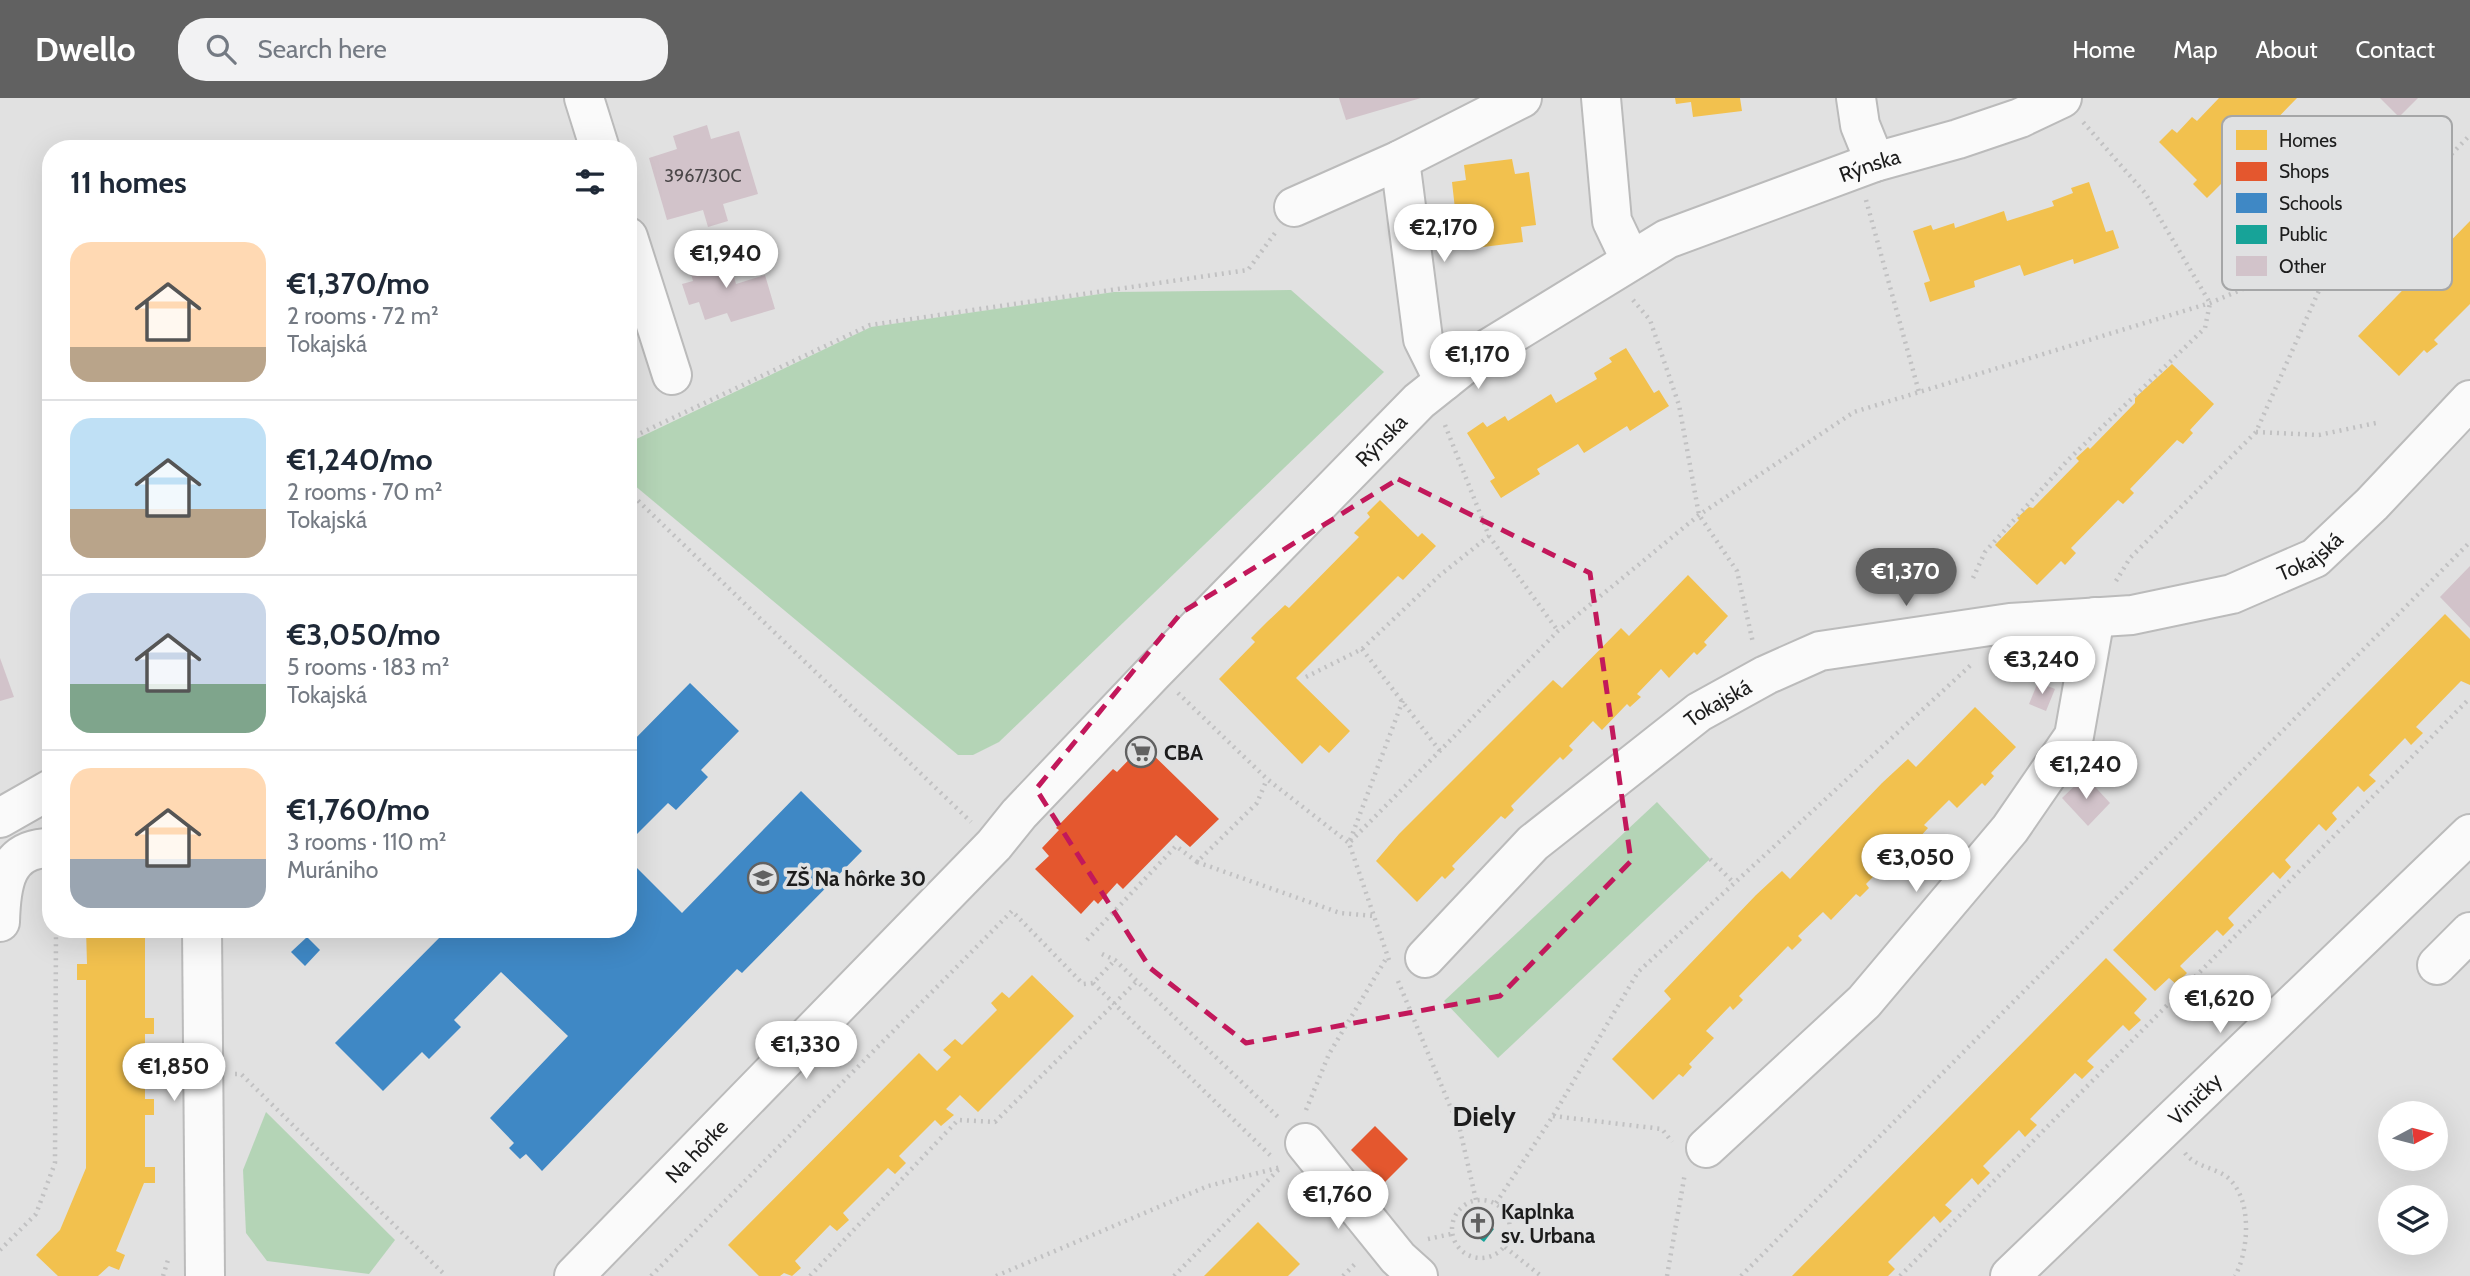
<!DOCTYPE html>
<html lang="en">
<head>
<meta charset="utf-8">
<style>
  body { margin:0; font-family:Cabin,sans-serif; background:#f2f2f3; color:#1f2937; height:100vh; display:flex; flex-direction:column; font-size:26px; white-space:nowrap }
  * { box-sizing:border-box; margin:0 }
  p { font-size:23px; color:#747a83 }
  .icon { flex:none; width:38px; height:38px; fill:none; stroke:currentColor; stroke-width:2; stroke-linecap:round; stroke-linejoin:round }
  .map { position:relative; flex:1; overflow:hidden }
  .panel { position:absolute; left:42px; top:42px; width:595px; height:798px; display:flex; flex-direction:column; background:#fff; border-radius:28px; box-shadow:0 7px 28px #0002 }
  .panel>* { flex:none }
  .needle { width:46px; rotate:83deg }
  .buttons { position:absolute; left:2378px; top:1003px; display:grid; gap:14px }
  .buttons a { display:grid; place-items:center; width:70px; height:70px; border-radius:50%; background:#fff; box-shadow:0 7px 28px #0002; font-size:35px }
  .price { position:absolute; translate:-50% -60px; padding:0 16px; border-radius:24px; background:#fff; color:#222; font-size:23px; line-height:46px; filter:drop-shadow(0 2px 4px #0008) }
  .price::after { content:''; position:absolute; left:50%; top:42px; width:21px; height:16px; margin-left:-10px; background:inherit; clip-path:polygon(0 0,100% 0,50% 100%) }
  .price.on { background:#616161; color:#fff }
  ul { padding:0; list-style:none }
  li { display:flex; align-items:center; gap:21px; height:175px; padding:0 28px }
  li+li { border-top:2px solid #e0e1e3 }
  li span { display:grid; place-items:center; flex:none; width:196px; height:140px; border-radius:21px; color:#555 }
  li>.icon { margin-inline-start:auto }
  span .icon { width:84px; height:84px; fill:#fffc; stroke-width:1 }
  li b { font-size:30px }
  h2 { display:flex; justify-content:space-between; align-items:center; height:84px; padding:0 28px; font-size:30px }
  header { display:flex; align-items:center; gap:42px; box-sizing:border-box; height:98px; padding:0 35px; background:#616161; color:#fff }
  header strong { font-size:33px }
  nav { display:flex; gap:38px; margin-inline-start:auto; font-size:24px }
  .search { width:490px; height:63px; background:#f2f2f3; display:flex; align-items:center; gap:18px; box-sizing:border-box; padding:0 24px; border-radius:28px; color:#747a83; font-size:26px }
  .map>svg:first-child { display:block }
</style>
</head>
<body>
<header>
<strong>Dwello</strong>
<div class="search"><svg class="icon" aria-label="search" viewBox="0 0 24 24"><circle cx="10" cy="10" r="6"/><path d="M15 15l6 6"/></svg>Search here</div>
<nav><a>Home</a><a>Map</a><a>About</a><a>Contact</a></nav>
</header>
<div class="map">
<svg width="2470" height="1178" viewBox="0 0 2470 1178">
  <rect width="100%" height="100%" fill="#e1e1e1"/>
  <g fill="#b4d4b6">
    <polygon points="1291,192 1384,274 999,644 973,657 958,657 628,382 628,345 871,229 1114,194"/>
    <polygon points="1657,704 1710,761 1498,960 1444,903"/>
    <polygon points="266,1014 395,1142 369,1176 267,1163 246,1135 243,1072"/>
  </g>
  <g fill="#f2c14e">
    <polygon points="1675,0 1740,0 1742,13 1693,19 1691,4 1676,6"/>
    <polygon points="2219,0 2297,0 2237,62 2241,66 2207,100 2193,86 2197,82 2159,44 2172,31 2177,35 2192,19 2197,23"/>
    <polygon points="1512,61 1515,76 1529,74 1536,127 1521,129 1523,144 1475,150 1473,136 1458,138 1452,84 1466,82 1464,67"/>
    <polygon points="2089,84 2106,134 2113,132 2119,150 2074,166 2073,161 2024,178 2020,167 1974,183 1975,189 1930,204 1924,185 1930,183 1913,133 1931,127 1933,132 1954,125 1955,130 2004,113 2007,123 2054,108 2052,103 2073,95 2071,90"/>
    <polygon points="2470,123 2470,206 2434,242 2438,246 2427,255 2424,252 2399,278 2358,238"/>
    <polygon points="1626,250 1654,295 1659,292 1669,308 1630,333 1627,328 1584,355 1578,346 1537,371 1540,376 1501,400 1490,383 1495,380 1467,335 1483,324 1487,329 1505,318 1508,323 1551,296 1556,305 1597,281 1594,275 1612,264 1609,260"/>
    <polygon points="2172,266 2214,306 2190,332 2193,335 2183,346 2177,342 2130,391 2134,395 2123,406 2118,402 2071,450 2076,455 2065,467 2061,463 2037,487 1995,447 2019,422 2017,420 2029,409 2033,410 2079,363 2076,360 2088,349 2090,351 2135,305 2135,300"/>
    <polygon points="1380,402 1418,439 1422,435 1436,448 1403,482 1398,478 1296,580 1350,633 1329,655 1320,647 1302,666 1219,581 1255,544 1251,540 1267,524 1285,507 1289,510 1359,439 1354,435 1370,419 1367,415"/>
    <polygon points="1688,477 1728,518 1704,544 1707,547 1697,557 1694,554 1669,580 1661,571 1637,596 1641,599 1630,609 1627,606 1602,632 1593,623 1569,648 1573,652 1563,662 1560,659 1511,708 1514,712 1505,721 1501,718 1452,768 1455,771 1445,781 1442,778 1417,804 1376,763 1399,736 1553,582 1562,590 1621,530 1629,538"/>
    <polygon points="2445,516 2470,541 2470,587 2461,583 2416,629 2423,635 2411,647 2405,640 2369,677 2376,683 2364,694 2358,688 2332,715 2337,721 2326,733 2319,726 2285,762 2291,769 2280,781 2273,774 2228,820 2234,827 2223,838 2217,832 2180,868 2187,875 2176,886 2169,880 2155,893 2113,852"/>
    <polygon points="1975,609 2016,649 1991,675 1994,678 1985,688 1982,685 1957,710 1949,702 1924,727 1928,730 1919,740 1915,736 1866,786 1869,790 1860,799 1856,796 1831,822 1823,814 1798,838 1802,842 1792,852 1788,848 1739,898 1743,902 1733,912 1730,908 1706,933 1714,940 1689,966 1692,969 1683,979 1679,976 1653,1002 1612,961 1671,901 1664,893 1756,797 1782,773 1790,781 1882,685 1908,661 1916,669"/>
    <polygon points="86,831 145,831 145,920 154,920 154,936 145,936 145,1001 154,1001 154,1017 145,1017 145,1069 155,1069 155,1085 144,1085 116,1153 125,1157 119,1172 109,1168 98,1178 58,1178 36,1157 60,1132 86,1070 86,882 77,882 77,866 87,866"/>
    <polygon points="2106,860 2147,901 2134,915 2141,922 2129,933 2123,927 2087,963 2094,969 2082,981 2075,975 2030,1021 2037,1027 2025,1039 2019,1032 1983,1068 1990,1075 1978,1087 1972,1080 1945,1107 1952,1113 1940,1125 1934,1118 1888,1164 1895,1171 1888,1178 1792,1178"/>
    <polygon points="1032,877 1074,918 978,1014 960,997 946,1011 954,1017 941,1028 935,1022 899,1058 906,1065 895,1076 888,1070 843,1115 849,1122 837,1133 830,1127 795,1163 801,1170 792,1178 784,1175 780,1178 759,1178 728,1147 919,955 937,973 951,959 943,952 955,941 962,947 997,912 991,905 1002,894 1009,900"/>
    <polygon points="1258,1124 1300,1166 1288,1178 1204,1178"/>
  </g>
  <g fill="#e4572e">
    <polygon points="1143,647 1219,721 1190,749 1176,737 1123,791 1117,785 1098,806 1094,802 1081,816 1035,771 1049,758 1042,750 1059,732 1056,730 1113,671 1117,674"/>
    <polygon points="1375,1028 1408,1061 1384,1085 1351,1052"/>
  </g>
  <g fill="#3f88c5">
    <polygon points="690,585 739,633 701,672 708,679 676,712 668,705 628,745 628,648"/>
    <polygon points="801,693 862,753 742,875 737,871 542,1073 526,1056 520,1061 509,1050 514,1045 490,1020 568,938 501,874 454,922 461,929 429,961 422,954 383,993 335,945 448,831 628,831 628,761 682,815"/>
    <polygon points="307,839 320,852 305,868 291,854"/>
  </g>
  <polygon fill="#17a398" points="1476,1118 1494,1131 1484,1144 1467,1131"/>
  <g fill="#d2c3ca">
    <polygon points="1339,0 1421,0 1346,22"/>
    <polygon points="2380,0 2418,0 2399,19"/>
    <polygon points="707,27 711,41 739,33 758,96 723,106 728,123 708,129 703,112 667,122 649,60 677,51 673,38"/>
    <polygon points="727,154 736,186 765,177 775,211 731,224 727,215 705,222 699,204 689,207 682,186 693,183 688,165"/>
    <polygon points="2470,468 2470,530 2440,499"/>
    <polygon points="0,560 14,599 0,603"/>
    <polygon points="2038,584 2055,591 2046,613 2029,606"/>
    <polygon points="2085,678 2110,705 2088,728 2062,700"/>
  </g>
  <g fill="none" stroke-linecap="round" stroke-linejoin="round">
    <g stroke="#bbb" stroke-width="42">
      <g id="minor">
        <polyline points="584,0 600,51"/>
        <polyline points="1601,0 1612,123 1630,161"/>
        <polyline points="1856,0 1860,27 1875,64"/>
        <polyline points="1400,62 1423,241 1444,283"/>
        <polyline points="1294,109 1400,62 1522,0"/>
        <polyline points="628,139 672,277"/>
        <polyline points="0,720 51,691"/>
        <path d="M 0,824 C 1,787 5,750 51,750"/>
        <polyline points="202,831 205,1178"/>
        <path id="s1" d="M 1425,860 L 1533,745 L 1699,614 L 1766,577 L 1820,553 L 2010,525 L 2132,517 L 2232,496 L 2315,460 L 2372,406 L 2470,302"/>
        <polyline points="2437,867 2470,834"/>
        <polyline points="1305,1045 1398,1160 1418,1178"/>
        <polyline points="1706,1050 1864,904 2010,731 2074,638 2095,519"/>
        <path id="s2" d="M 574,1178 L 994,747 L 1019,716 L 1153,575 L 1419,303 L 1473,260 L 1667,141 L 1875,64 L 1958,41 L 2020,20 L 2062,0"/>
        <path id="s3" d="M 2010,1178 L 2470,736"/>
      </g>
    </g>
    <g stroke="#c1c1c2" stroke-width="4.5" stroke-dasharray="2 5" stroke-linecap="butt">
      <polyline points="1866,102 1919,294"/>
      <polyline points="1633,202 1650,222 1679,307 1699,417 1737,473 1753,545"/>
      <polyline points="1445,327 1489,438 1558,533"/>
      <polyline points="2256,334 2319,337 2376,325"/>
      <polyline points="628,341 870,227 1248,172 1275,135"/>
      <polyline points="628,393 971,724"/>
      <polyline points="1973,480 1985,454 2068,362 2205,230 2210,205 2145,95 2083,24"/>
      <polyline points="2116,483 2130,460 2256,334 2337,152"/>
      <polyline points="1362,551 1440,653"/>
      <polyline points="1306,579 1362,551 1439,478 1489,438"/>
      <polyline points="1178,595 1267,681 1349,745 1403,602"/>
      <polyline points="1710,761 1733,784"/>
      <polyline points="1197,764 1340,815 1374,818"/>
      <polyline points="1087,842 1176,748 1197,764 1257,705 1267,681"/>
      <polyline points="1102,856 1115,862 1280,1021"/>
      <polyline points="1389,862 1349,745 1558,533 1699,417 1854,314 2210,205 2337,151 2438,70 2470,37"/>
      <polyline points="1398,883 1460,1032 1476,1102"/>
      <polyline points="1093,885 1273,1060"/>
      <polyline points="235,976 241,976 446,1178"/>
      <polyline points="1306,1012 1329,956 1387,859"/>
      <polyline points="1553,1018 1662,1031 1672,1044"/>
      <path d="M 2185,1055 C 2195,1069 2214,1069 2227,1079 C 2253,1100 2249,1153 2235,1178"/>
      <circle cx="1481" cy="1131" r="29"/>
      <polyline points="1496,1105 1553,1018 1638,874 1973,565"/>
      <polyline points="1428,1141 1451,1136"/>
      <polyline points="1505,1149 1541,1178"/>
      <polyline points="0,1152 36,1116 55,1065 56,831"/>
      <polyline points="163,1178 168,1162"/>
      <polyline points="651,1178 1012,813 1083,886 1093,885 1115,862"/>
      <polyline points="810,1178 958,1022 995,1024 1137,883"/>
      <polyline points="996,1178 1208,1088 1281,1069"/>
      <polyline points="1174,1178 1281,1069"/>
      <polyline points="1343,1178 1357,1164"/>
      <polyline points="1667,1178 1685,1075"/>
      <polyline points="1741,1178 2470,444"/>
      <polyline points="1900,1178 2470,600"/>
    </g>
    <use href="#minor" stroke="#fafafa" stroke-width="38"/>
  </g>
  <path fill="none" stroke="#c2185b" stroke-width="5" stroke-dasharray="14 9" stroke-linejoin="round" d="M 1398,381 L 1590,475 L 1631,763 L 1500,898 L 1246,945 L 1150,870 L 1036,691 L 1181,515 Z"/>
  <defs>
    <g id="supermarket-ring" transform="scale(1.575)"><circle r="9.5" fill="#e0e1e2" stroke="#616161" stroke-width="1.5"/><path d="M-6-5.5h2.5l.6 2H6L4.5 2H-2.5L-4.4-4H-6ZM-1.5 3.2a1.3 1.3 0 1 0 .1 0ZM3 3.2a1.3 1.3 0 1 0 .1 0Z" fill="#616161"/></g>
    <g id="school-ring" transform="scale(1.575)"><circle r="9.5" fill="#e0e1e2" stroke="#616161" stroke-width="1.5"/><path d="M0-5L7-2L0 1L-7-2ZM-4 1L0 2.5L4 1V4Q0 6-4 4Z" fill="#616161"/></g>
    <g id="church-ring" transform="scale(1.575)"><circle r="9.5" fill="#e0e1e2" stroke="#616161" stroke-width="1.5"/><path d="M-1.2-6h2.4v3.5h3.3v2.4h-3.3V6h-2.4V-.1h-3.3v-2.4h3.3Z" fill="#616161"/></g>
  </defs>
  <g fill-rule="evenodd">
    <use href="#supermarket-ring" x="1141" y="654"/>
    <use href="#school-ring" x="763" y="780"/>
    <use href="#church-ring" x="1478" y="1125"/>
  </g>
  <g text-anchor="middle" dominant-baseline="central" stroke-width="7" stroke-linejoin="round" paint-order="stroke">
    <g font-size="18" fill="#4a4648">
      <text x="703" y="78">3967/30C</text>
    </g>
    <g font-size="21" fill="#1c1c1c" stroke="#e0e1e2">
      <text stroke="none"><textPath href="#s2" startOffset="1729">Rýnska</textPath></text>
      <text stroke="none"><textPath href="#s2" startOffset="1162">Rýnska</textPath></text>
      <text stroke="none"><textPath href="#s1" startOffset="1008">Tokajská</textPath></text>
      <text stroke="none"><textPath href="#s1" startOffset="390">Tokajská</textPath></text>
      <text stroke="none"><textPath href="#s3" startOffset="256">Viničky</textPath></text>
      <text stroke="none"><textPath href="#s2" startOffset="175">Na hôrke</textPath></text>
    </g>
    <g font-size="21" font-weight="bold" fill="#1c1c1c" stroke="#e0e1e2" text-anchor="start">
      <text x="1164" y="654">CBA</text>
      <text x="786" y="780">ZŠ Na hôrke 30</text>
      <text x="1501" y="1113">Kaplnka<tspan x="1501" dy="24">sv. Urbana</tspan></text>
    </g>
    <g font-size="28" font-weight="bold" fill="#1c1c1c" stroke="#e0e1e2">
      <text x="1484" y="1018">Diely</text>
    </g>
  </g>
  <rect x="2222" y="18" width="230" height="174" rx="10" fill="#e0e1e2" stroke="#a5a6a7" stroke-width="2"/>
  <rect x="2236" y="32" width="31" height="20" fill="#f2c14e"/>
  <rect x="2236" y="64" width="31" height="19" fill="#e4572e"/>
  <rect x="2236" y="95" width="31" height="20" fill="#3f88c5"/>
  <rect x="2236" y="127" width="31" height="19" fill="#17a398"/>
  <rect x="2236" y="158" width="31" height="20" fill="#d2c3ca"/>
  <g font-size="19" fill="#1c1c1c">
    <text x="2279" y="49">Homes</text>
    <text x="2279" y="80">Shops</text>
    <text x="2279" y="112">Schools</text>
    <text x="2279" y="143">Public</text>
    <text x="2279" y="175">Other</text>
  </g>
</svg>
<div class="buttons">
<a><svg class="needle" viewBox="-14 -14 28 28"><path d="M0-13l5 13h-10z" fill="#e53935"/><path d="M0 13l5-13h-10z" fill="#747a83"/></svg></a>
<a><svg class="icon" aria-label="layers" viewBox="0 0 24 24"><path d="M12 4l9 5-9 5-9-5zM3 14l9 5 9-5"/></svg></a>
</div>
<b class="price" style="left:1444px;top:166px">€2,170</b>
<b class="price" style="left:726px;top:192px">€1,940</b>
<b class="price" style="left:1478px;top:293px">€1,170</b>
<b class="price on" style="left:1906px;top:510px">€1,370</b>
<b class="price" style="left:2042px;top:598px">€3,240</b>
<b class="price" style="left:2086px;top:703px">€1,240</b>
<b class="price" style="left:1916px;top:796px">€3,050</b>
<b class="price" style="left:2220px;top:937px">€1,620</b>
<b class="price" style="left:806px;top:983px">€1,330</b>
<b class="price" style="left:174px;top:1005px">€1,850</b>
<b class="price" style="left:1338px;top:1133px">€1,760</b>
<section class="panel">
<h2>11 homes<svg class="icon" aria-label="filters" viewBox="0 0 24 24"><path d="M4 7h16M4 17h16"/><circle cx="9" cy="7" r="2"/><circle cx="15" cy="17" r="2"/></svg></h2>
<ul>
<li><span style="background:linear-gradient(#ffd9b3 75%,#b9a48a 0)"><svg class="icon" aria-label="home" viewBox="0 0 24 24"><path d="M3 11l9-7 9 7M6 9v11h12V9"/></svg></span><div><b>€1,370/mo</b><p>2 rooms · 72 m²</p><p>Tokajská</p></div></li>
<li><span style="background:linear-gradient(#bfe0f5 65%,#b9a48a 0)"><svg class="icon" aria-label="home" viewBox="0 0 24 24"><path d="M3 11l9-7 9 7M6 9v11h12V9"/></svg></span><div><b>€1,240/mo</b><p>2 rooms · 70 m²</p><p>Tokajská</p></div></li>
<li><span style="background:linear-gradient(#c9d6e8 65%,#7fa58c 0)"><svg class="icon" aria-label="home" viewBox="0 0 24 24"><path d="M3 11l9-7 9 7M6 9v11h12V9"/></svg></span><div><b>€3,050/mo</b><p>5 rooms · 183 m²</p><p>Tokajská</p></div></li>
<li><span style="background:linear-gradient(#ffd9b3 65%,#9aa5b1 0)"><svg class="icon" aria-label="home" viewBox="0 0 24 24"><path d="M3 11l9-7 9 7M6 9v11h12V9"/></svg></span><div><b>€1,760/mo</b><p>3 rooms · 110 m²</p><p>Murániho</p></div></li>
</ul>
</section>
</div>
</body>
</html>
